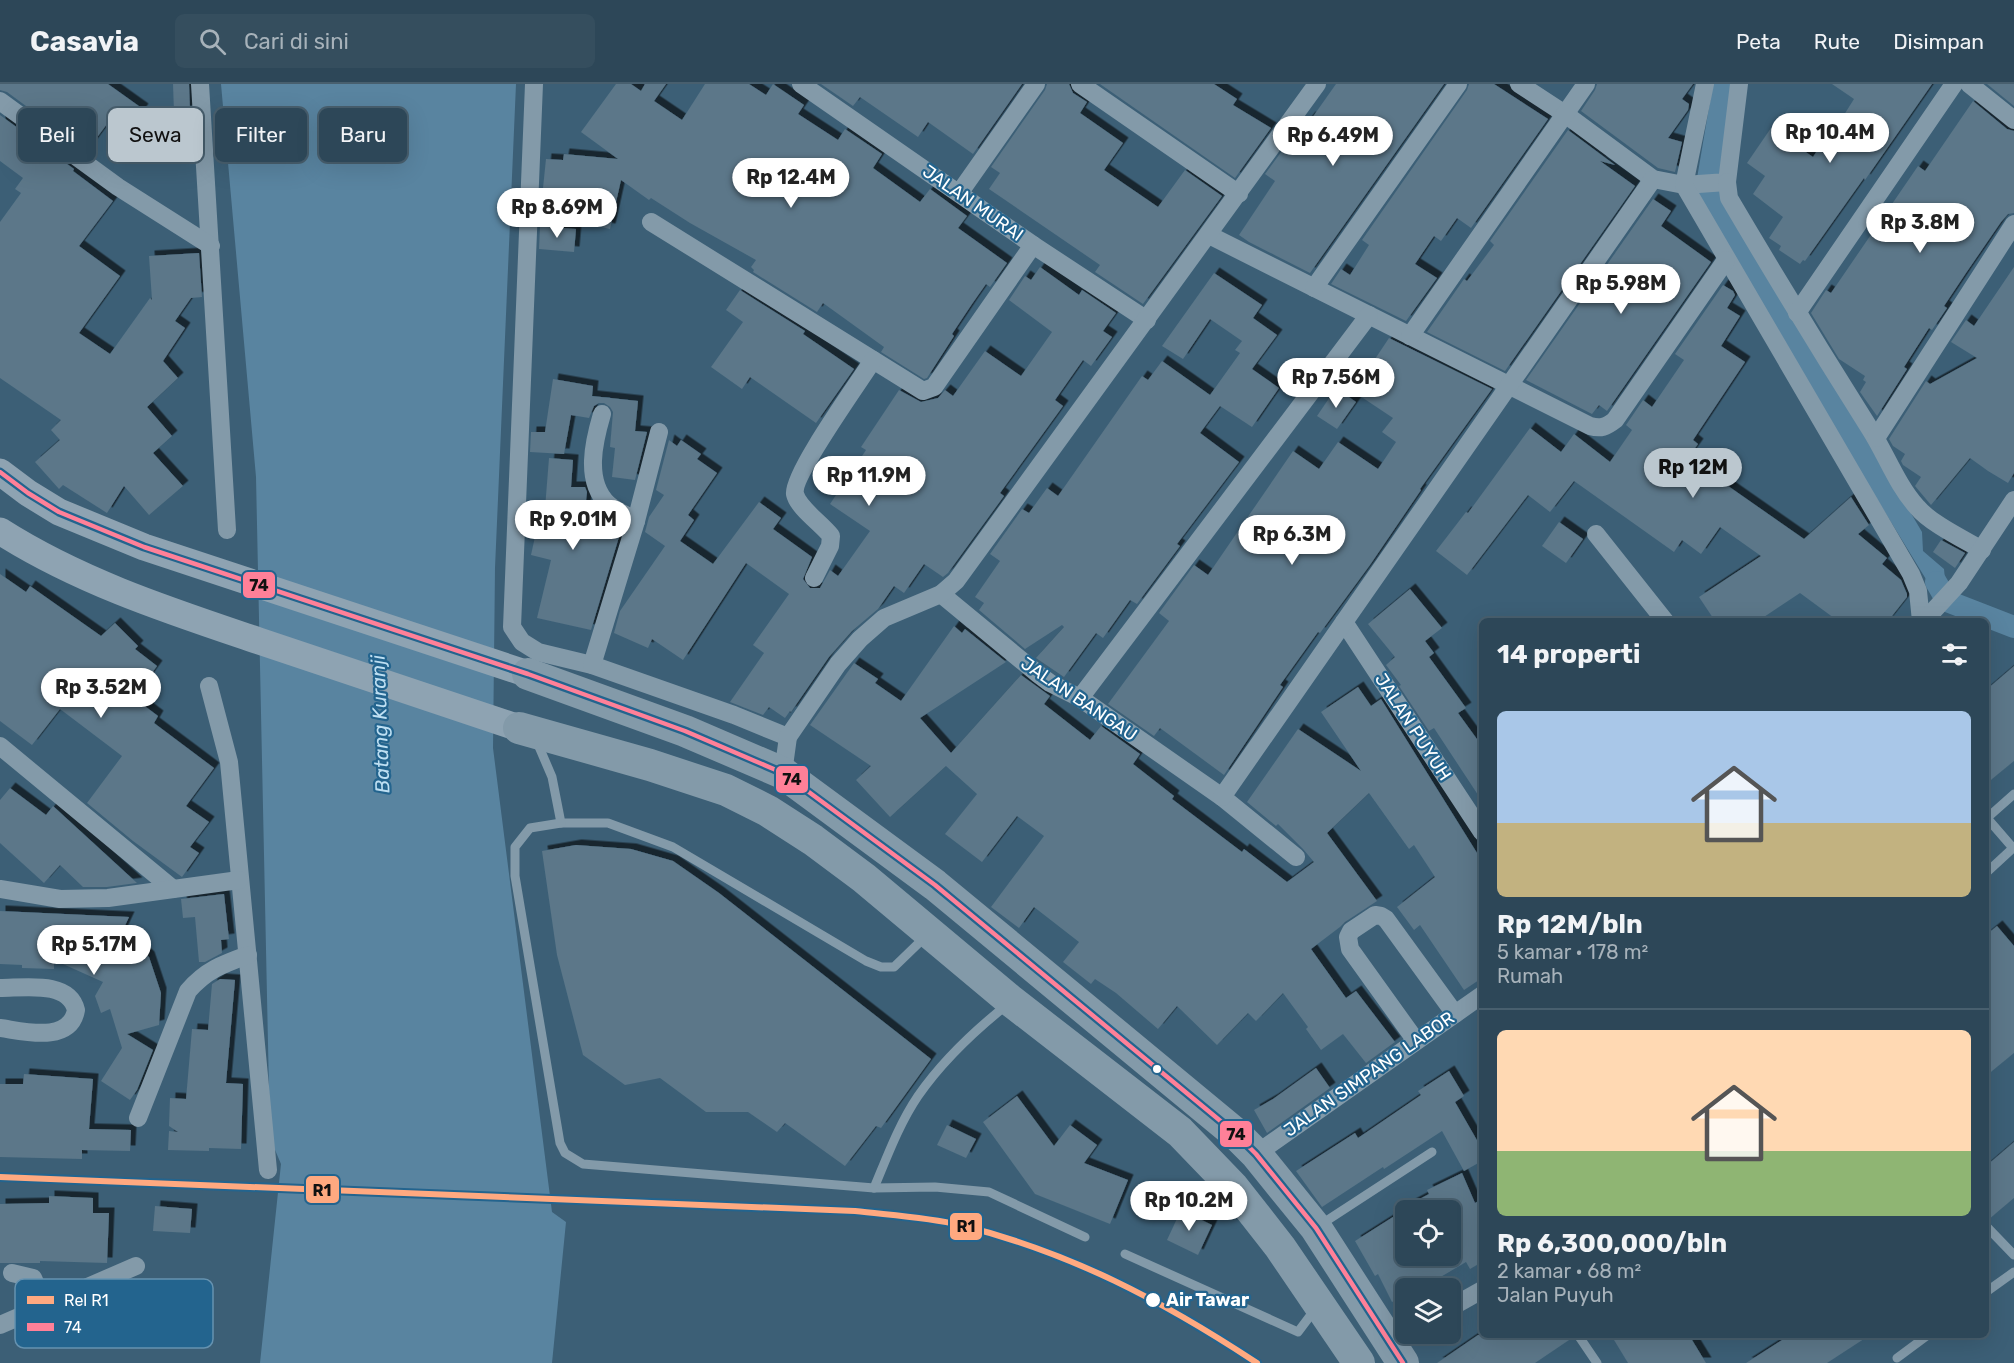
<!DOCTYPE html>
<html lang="id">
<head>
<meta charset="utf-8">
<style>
  body { margin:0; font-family:Rubik,sans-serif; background:#354e5e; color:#f1f3f6; height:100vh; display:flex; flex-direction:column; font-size:22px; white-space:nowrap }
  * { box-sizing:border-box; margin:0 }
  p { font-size:20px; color:#a7b2ba }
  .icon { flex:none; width:33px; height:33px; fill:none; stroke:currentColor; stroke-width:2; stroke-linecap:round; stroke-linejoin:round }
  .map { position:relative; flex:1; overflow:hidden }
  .panel { position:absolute; left:1479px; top:534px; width:510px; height:720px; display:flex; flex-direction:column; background:#2d4758; border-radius:9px; box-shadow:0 6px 24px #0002,0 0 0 2px #485f6e }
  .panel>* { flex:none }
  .top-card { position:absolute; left:18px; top:24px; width:570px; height:54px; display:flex; gap:12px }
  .controls { position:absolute; left:1395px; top:1116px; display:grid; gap:12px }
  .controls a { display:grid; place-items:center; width:66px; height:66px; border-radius:9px; background:#2d4758; box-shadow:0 6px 24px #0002,0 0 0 2px #485f6e; font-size:30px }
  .price { position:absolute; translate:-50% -51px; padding:0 14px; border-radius:21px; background:#fff; color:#222; font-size:20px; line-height:39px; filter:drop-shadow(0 2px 3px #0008) }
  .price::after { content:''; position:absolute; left:50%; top:36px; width:18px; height:14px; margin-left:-9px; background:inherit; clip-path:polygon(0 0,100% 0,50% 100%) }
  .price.selected { background:#bbc7cf; color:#111 }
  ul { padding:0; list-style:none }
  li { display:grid; align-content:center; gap:12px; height:318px; padding:0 18px }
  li+li { border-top:2px solid #485f6e }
  li span { display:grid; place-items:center; height:186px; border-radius:9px; color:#555 }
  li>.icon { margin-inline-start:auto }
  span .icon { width:108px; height:108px; fill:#fffc; stroke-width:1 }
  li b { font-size:26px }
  h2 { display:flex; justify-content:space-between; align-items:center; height:72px; padding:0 18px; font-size:26px }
  .tag { padding:0 21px; border-radius:9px; background:#2d4758; box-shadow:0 6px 24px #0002,0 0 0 2px #485f6e; font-size:21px; line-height:54px }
  .tag.selected { background:#bbc7cf; color:#111 }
  header { display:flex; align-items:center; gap:36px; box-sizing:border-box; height:84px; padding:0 30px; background:#2d4758; border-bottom:2px solid #485f6e }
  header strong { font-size:28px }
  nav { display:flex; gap:33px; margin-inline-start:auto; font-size:21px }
  .search { width:420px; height:54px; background:#354e5e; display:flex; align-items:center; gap:15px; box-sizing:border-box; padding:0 21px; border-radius:9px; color:#a7b2ba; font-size:22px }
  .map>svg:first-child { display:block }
</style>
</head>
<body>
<header>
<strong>Casavia</strong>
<div class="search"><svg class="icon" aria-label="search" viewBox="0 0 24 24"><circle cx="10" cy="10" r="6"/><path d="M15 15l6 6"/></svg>Cari di sini</div>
<nav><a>Peta</a><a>Rute</a><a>Disimpan</a></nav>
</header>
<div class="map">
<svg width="2014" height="1279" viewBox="0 0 2014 1279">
  <defs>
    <filter id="shadow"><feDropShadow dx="5.5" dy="-5.5" stdDeviation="0" flood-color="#0009"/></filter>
  </defs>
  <rect width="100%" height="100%" fill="#3c5f76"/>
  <g fill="#5984a0">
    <polygon points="221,0 516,0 495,484 493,664 552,1128 566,1138 552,1279 260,1279 281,1080 270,1054 256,393"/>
    <polygon points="1713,0 1733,0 1719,103 1922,448 1923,467 1944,485 1947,517 1943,523 1738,188 1695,106"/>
  </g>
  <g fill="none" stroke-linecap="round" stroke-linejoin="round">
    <polyline stroke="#5984a0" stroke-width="22" points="1936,498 1947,517 2014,543"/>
  </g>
  <g fill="#5b7789" fill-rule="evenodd" filter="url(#shadow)">
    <polygon points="0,0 108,0 143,25 124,52 107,40 87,67 7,8 0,6"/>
    <polygon points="173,0 189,0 190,27 174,28"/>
    <polygon points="616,0 631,0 641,7 645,0 666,0 654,17 682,36 705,0 749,0 766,11 773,0 804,21 798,30 838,56 845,45 882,70 873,84 920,118 930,105 967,132 958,144 1007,179 990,203 986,200 972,220 952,250 954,252 927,294 924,295 881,268 884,263 823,219 817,228 753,188 754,186 751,183 756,176 690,139 651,114 649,116 621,96 610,145 576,137 584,108 543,104 546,75 563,76 564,70 618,75 581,48"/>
    <polygon points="821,0 1022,0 973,70 928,38 918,53 860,13 853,22"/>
    <polygon points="1047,0 1069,0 1073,9 1087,18 1080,29 1123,59 1104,86 1158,123 1185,86 1222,112 1143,220 1095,188 1100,181 989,105 1000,89 991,83 1045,6"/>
    <polygon points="1100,0 1214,0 1237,15 1233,21 1271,44 1235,94"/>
    <polygon points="1336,0 1444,0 1310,189 1249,158 1239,151 1275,97 1265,90 1290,56 1292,58 1310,33 1312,34"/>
    <polygon points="1469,0 1494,0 1548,35 1471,144 1457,134 1441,157 1434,152 1415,180 1437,194 1406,237 1331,200 1341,185 1350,191 1369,161 1362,156 1467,6"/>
    <polygon points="1597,0 1693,0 1682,15 1689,20 1688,26 1668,54 1682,58 1675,88 1658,84 1581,27 1595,6"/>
    <polygon points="1832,0 1932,0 1865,96 1864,94 1805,177 1803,176 1800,180 1779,166 1781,162 1769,154 1783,133 1753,110 1765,92 1747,79 1771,44 1813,73 1822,59 1825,61 1854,15"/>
    <polygon points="1987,0 2014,0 2014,22"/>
    <polygon points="1973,17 2007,45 2014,47 2014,129 2008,130 2001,138 1966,189 1944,222 1947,224 1932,246 1929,244 1904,283 1907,285 1877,332 1860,308 1866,298 1863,296 1865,292 1839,275 1811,229 1826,206 1831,209 1918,82 1925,87"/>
    <polygon points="0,31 74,85 73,87 113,117 79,162 120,192 79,249 110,270 150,214 152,216 149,172 199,169 202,213 191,214 175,237 185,244 163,277 178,294 147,323 172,352 153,369 183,402 149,431 124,402 107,429 63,401 59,405 35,378 60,356 51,346 61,336 0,294 0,138 21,109 15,105 23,94 0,77"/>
    <polygon points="1568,46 1615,81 1600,77 1635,102 1505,287 1427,248 1464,195 1467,197 1494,161 1490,157"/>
    <polygon points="1653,115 1671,127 1661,142 1711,178 1607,327 1599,321 1592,330 1526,296"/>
    <polygon points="540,142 576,145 574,168 539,165"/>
    <polygon points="1040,183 1079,211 1082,206 1116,229 1103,247 1112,253 1091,282 1083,276 1055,316 1063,322 1000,409 1004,412 948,489 943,493 924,480 904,509 894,502 878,525 852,547 829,573 791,628 790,627 785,634 769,623 763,631 730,618 764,569 753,561 789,510 746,479 683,576 652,555 648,564 614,549 620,527 665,462 645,448 649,433 664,411 656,406 669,356 677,362 681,356 701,370 697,375 717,389 688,431 694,436 680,457 713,480 759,418 781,434 773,445 812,473 803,495 810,504 820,504 830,486 838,492 870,447 830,420 866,366 861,363 899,306 921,318 938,314 945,306 953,312 985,267 1021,292 1052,248 1009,216 1025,192 1031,196"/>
    <polygon points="2014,183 2014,389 2008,399 1988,387 1970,374 1931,421 1915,402 1921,393 1903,381 1901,377 1905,370 1893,362 1889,355 1926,297 1930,300 1977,274 1951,258 1966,236 1974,242"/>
    <polygon points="1214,189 1262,221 1253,234 1277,251 1252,285 1279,304 1252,343 1220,322 1200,349 1239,378 1177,460 1180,462 1137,520 1130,516 1103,554 1096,549 1064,593 1036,574 1064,543 1062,541 1025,565 979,526 984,519 975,513 1000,477 990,470 1022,425 1029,429 1047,404 1058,412 1142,292 1148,296 1162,277 1210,311 1240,269 1235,266 1242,257 1210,235 1183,275 1162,262"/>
    <polygon points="1723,201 1733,207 1735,211 1727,224 1740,232 1721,262 1745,278 1693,356 1698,360 1688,374 1804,455 1851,413 1869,441 1858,450 1887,474 1882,480 1901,496 1907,510 1907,513 1888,537 1838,537 1800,509 1758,537 1715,537 1699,513 1761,472 1720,443 1701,470 1682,456 1674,468 1574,397 1550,428 1528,411 1467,491 1436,467 1466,428 1468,429 1530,344 1561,368 1574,350 1610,378 1632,346 1626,341 1643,316 1652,323 1684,276 1675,270"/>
    <polygon points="740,206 805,247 803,250 854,285 816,339 750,293 742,305 711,283 743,238 726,226"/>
    <polygon points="1389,254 1492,305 1420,405 1421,406 1370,481 1320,549 1318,548 1280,601 1283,603 1224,691 1160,644 1154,652 1108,620 1169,537 1159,529 1194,481 1208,491 1293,367 1319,385 1338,358 1378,385 1396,358 1382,348 1393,334 1357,310 1376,280 1373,278"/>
    <polygon points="553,295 593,302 592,312 638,317 635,347 647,348 635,396 612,393 615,364 610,363 613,328 610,323 604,319 599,319 594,322 589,334 571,331 564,370 530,368 531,348 545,348"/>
    <polygon points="1336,304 1356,318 1337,345 1317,332"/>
    <polygon points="549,374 573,376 571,403 585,403 587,408 585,426 602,430 606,433 605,440 622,443 591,546 537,534 551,476 531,471 536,448 543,450"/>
    <polygon points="1559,438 1583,455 1566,479 1542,462"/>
    <polygon points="1941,456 1965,469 1955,484 1933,468"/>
    <polygon points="0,490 26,508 30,502 101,552 115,539 138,562 135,565 157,582 134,614 158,632 154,639 214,684 186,722 209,738 190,763 199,769 182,793 133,757 87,719 122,672 60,625 32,661 0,637"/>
    <polygon points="1410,505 1442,544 1425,557 1434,569 1429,573 1466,624 1458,629 1482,662 1482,717 1434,644 1429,647 1399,602 1401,601 1386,581 1395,573 1368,540"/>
    <polygon points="954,542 962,549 965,545 1006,578 920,634 951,669 1021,591 1050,612 1044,620 1090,656 1101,642 1140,670 1133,680 1174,712 1172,715 1242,768 1244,765 1287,798 1314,778 1303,765 1278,740 1276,742 1247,718 1298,645 1361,687 1321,628 1358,603 1371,622 1381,615 1482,777 1482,894 1464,906 1420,841 1414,846 1397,823 1435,793 1414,761 1409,765 1369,709 1327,749 1377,817 1345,838 1340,843 1311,865 1346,914 1356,907 1395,958 1366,979 1343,950 1321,966 1306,945 1308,943 1283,909 1256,937 1248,929 1217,961 1177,922 1158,945 1116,909 1095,895 1091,900 1063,878 1079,858 1034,823 1019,844 991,823 1044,752 1017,732 982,778 945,750 977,710 946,682 890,733 856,696 871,682 810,641 854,579 878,595 875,599 901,617"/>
    <polygon points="2014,582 2014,677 1986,700 1986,606"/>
    <polygon points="10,704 46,731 53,722 137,799 107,803 83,803 60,781 44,799 0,759 0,716"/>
    <polygon points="576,761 631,765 673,777 719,809 931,975 881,1044 876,1042 845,1082 785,1039 777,1048 748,1028 706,1028 660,994 625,1001 583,971 557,871 542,767"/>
    <polygon points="224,810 229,855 221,856 222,869 205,878 199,878 195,833 183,834 181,815"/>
    <polygon points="0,827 129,833 122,848 149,873 161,909 159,941 127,950 153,966 137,1006 130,1016 101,997 122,964 110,925 101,929 95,912 103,898 54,876 54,885 22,884 22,881 0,880"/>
    <polygon points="1997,842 2014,862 2014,969 1986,992 1986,851"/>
    <polygon points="220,895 235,896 226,999 243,1000 241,1065 209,1064 209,1067 168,1066 169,1047 178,1048 169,1042 170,1014 186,1015 192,945 208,946 212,900"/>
    <polygon points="1316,984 1330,1004 1267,1049 1254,1026 1273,1015"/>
    <polygon points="1449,987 1464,1012 1455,1018 1482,1065 1482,1077 1464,1087 1442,1047 1384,1085 1383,1083 1322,1123 1296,1087 1355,1049 1358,1054 1421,1011 1418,1007"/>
    <polygon points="24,990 93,995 89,1045 131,1046 130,1067 82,1066 82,1075 0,1073 0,1000 23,1000"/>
    <polygon points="1017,1012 1054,1062 1070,1041 1097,1061 1084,1079 1128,1096 1110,1140 1035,1110 983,1038"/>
    <polygon points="947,1041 976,1055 966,1074 937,1061"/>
    <polygon points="2014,1058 2014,1114 1988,1136 1986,1135 1986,1082"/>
    <path d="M 1462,1089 L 1475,1119 L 1482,1115 L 1482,1178 L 1470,1185 L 1466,1178 L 1422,1204 L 1406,1204 L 1406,1211 L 1392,1218 L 1378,1190 L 1375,1192 L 1355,1157 L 1404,1126 L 1399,1126 L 1429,1110 L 1427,1106 ZM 1406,1126 L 1450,1126 L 1450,1172 L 1406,1172 Z"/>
    <polygon points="49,1112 93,1114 93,1129 109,1129 107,1179 40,1177 40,1179 0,1179 0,1120 49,1119"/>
    <polygon points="155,1122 192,1125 190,1149 153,1147"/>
    <polygon points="1181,1126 1212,1141 1198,1171 1167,1156"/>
    <polygon points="1478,1251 1571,1251 1572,1254 1535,1279 1437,1279"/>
    <polygon points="1611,1251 1689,1251 1706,1279 1628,1279"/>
    <polygon points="1790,1251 1870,1251 1827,1279 1746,1279"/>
  </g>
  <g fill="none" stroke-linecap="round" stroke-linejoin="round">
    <g stroke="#839aa9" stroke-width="9">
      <polyline points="537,658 552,693 561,739 608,739 673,763 866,877 881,883 894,883 925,853"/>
      <polyline points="1986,733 1987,734 2014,710"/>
      <polyline points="1987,734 2013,764 2014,763"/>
      <polyline points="561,739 530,744 515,763 515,792 560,1059 565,1069 583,1080 874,1104 935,1103 989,1108 1085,1153"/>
      <polyline points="1986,789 2013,764"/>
      <path d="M 874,1104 C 887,1073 899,1040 918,1012 C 943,976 974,947 1008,920"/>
      <polyline points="1320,1141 1432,1068"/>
      <polyline points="1986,1142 2014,1171"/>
      <polyline points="1125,1170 1298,1248 1316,1224"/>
      <polyline points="1986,1208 2014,1188"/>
      <polyline points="1578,1251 1597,1279"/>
      <polyline points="1897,1274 1928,1251"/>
    </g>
    <g stroke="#839aa9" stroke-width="18">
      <polyline points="200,0 227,446"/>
      <polyline points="534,0 512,543 522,558 538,568 592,581 734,631 788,653"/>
      <polyline points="801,0 1033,161 1147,236"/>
      <polyline points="1080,0 1239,110"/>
      <polyline points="1519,0 1565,30 1653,95 1684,101 1727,98 1739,0"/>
      <polyline points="1705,0 1684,101 1911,490 1918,507 1921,537"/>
      <polyline points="1969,0 2014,36"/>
      <polyline points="0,17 118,103 211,162"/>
      <path d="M 1727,98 L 1729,114 C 1775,192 1822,269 1870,345 C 1886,370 1897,401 1917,423 C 1930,439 1963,455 1982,466"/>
      <polyline points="960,108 1036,0"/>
      <polyline points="651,138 923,307 934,303 1033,161"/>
      <path d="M 1209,151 L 1590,342 C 1601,345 1606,343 1615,336 L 1726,176"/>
      <polyline points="1314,204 1458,0"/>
      <polyline points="1797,229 1954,0"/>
      <polyline points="1410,252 1586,0"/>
      <path d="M 602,330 C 594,357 584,397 608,420 C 615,427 627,431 636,437"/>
      <polyline points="1876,354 2014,140"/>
      <polyline points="1596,450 1665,537"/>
      <path d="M 814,494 L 830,462 L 831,452 C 822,440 798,424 795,410 C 791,392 860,297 873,276"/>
      <polyline points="941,510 1038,590 1050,599 1080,614 1222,713 1296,773"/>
      <polyline points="1924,537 1959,499 2014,416"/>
      <polyline points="1344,538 1482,748"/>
      <polyline points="592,581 636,437 659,348"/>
      <polyline points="209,602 229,678 268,1086"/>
      <polyline points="1080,614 1369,231"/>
      <polyline points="0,662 173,805"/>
      <polyline points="783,689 788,653 838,580 860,555 884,534 941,510 956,497 1317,0"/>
      <polyline points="1222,713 1653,95"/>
      <polyline points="0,805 60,815 108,814 239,796"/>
      <path d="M 0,904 C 24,904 69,896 76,926 C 70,960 23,947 0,944"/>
      <polyline points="1416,957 1350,865 1348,853 1351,847 1375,831 1381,832 1386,835 1455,930"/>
      <path d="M 138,1034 L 188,907 C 206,886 223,880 248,871"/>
      <polyline points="1256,1070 1482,911"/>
      <polyline points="12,1189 33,1194 45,1221"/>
      <polyline points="1450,1224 1482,1206"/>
      <polyline points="0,1241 136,1182"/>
    </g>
    <g stroke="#8ea3b2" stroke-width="27">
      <polyline points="0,388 28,409 59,428 144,463 528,590"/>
      <path d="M 0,447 C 80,498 170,527 259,557 C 346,586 432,615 519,644"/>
    </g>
    <g stroke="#839aa9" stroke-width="32">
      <polyline points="528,590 685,647 783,689 935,801 1235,1049 1256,1070 1316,1144 1403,1279"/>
      <polyline points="519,644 650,681 726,706 768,727 813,756 864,794 1011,917 1180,1048 1233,1103 1280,1163 1359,1279"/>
    </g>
    <g stroke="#23648e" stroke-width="9">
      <polyline id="bus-1" points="0,388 28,409 59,428 144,463 528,590 685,647 783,689 935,801 1235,1049 1256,1070 1316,1144 1403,1279"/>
    </g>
    <use href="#bus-1" stroke="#ff8098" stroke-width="4.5"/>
    <g stroke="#23648e" stroke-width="10">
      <path id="rail-1" d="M 0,1093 L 855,1127 C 889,1131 927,1133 960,1141 C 1070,1168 1163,1217 1257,1279"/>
    </g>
    <use href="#rail-1" stroke="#ffa980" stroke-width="6"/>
  </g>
  <g fill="#fff" stroke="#23648e" stroke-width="2">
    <circle cx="1157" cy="985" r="5"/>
    <circle cx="1153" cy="1216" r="8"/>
  </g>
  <g text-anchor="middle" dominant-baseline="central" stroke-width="4.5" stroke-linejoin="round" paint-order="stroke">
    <g font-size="18" fill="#fff" stroke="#23648e">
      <text transform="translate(973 119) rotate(35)">JALAN MURAI</text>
      <text transform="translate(1079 615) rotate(34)">JALAN BANGAU</text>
      <text transform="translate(1413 643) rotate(57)">JALAN PUYUH</text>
      <text transform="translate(1369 990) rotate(-35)">JALAN SIMPANG LABOR</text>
    </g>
    <g font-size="18" font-weight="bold" fill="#fff" stroke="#23648e" text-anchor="start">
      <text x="1166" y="1216">Air Tawar</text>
    </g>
    <g font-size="20" font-style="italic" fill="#bedff2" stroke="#23648e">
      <text transform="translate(380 640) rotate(-92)">Batang Kuranji</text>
    </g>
  </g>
  <rect x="15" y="1195" width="198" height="69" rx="9" fill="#23648e" stroke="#6592b0" stroke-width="1.5"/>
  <rect x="27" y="1212" width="27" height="8" fill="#ffa980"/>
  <rect x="27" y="1239" width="27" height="8" fill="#ff8098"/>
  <g font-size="16" fill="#fff">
    <text x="64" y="1222">Rel R1</text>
    <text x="64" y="1249">74</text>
  </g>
  <g stroke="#23648e" stroke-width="2">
    <rect x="242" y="487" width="34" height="28" rx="6" fill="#ff8098"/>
    <rect x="775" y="681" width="34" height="29" rx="6" fill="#ff8098"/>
    <rect x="1219" y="1036" width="34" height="28" rx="6" fill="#ff8098"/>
    <rect x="305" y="1091" width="35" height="29" rx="6" fill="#ffa980"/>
    <rect x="949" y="1128" width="34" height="29" rx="6" fill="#ffa980"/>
  </g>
  <g font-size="16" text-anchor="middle" font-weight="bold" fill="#111">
    <text x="259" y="507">74</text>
    <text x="792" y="701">74</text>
    <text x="1236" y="1056">74</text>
    <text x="322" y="1112">R1</text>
    <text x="966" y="1148">R1</text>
  </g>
</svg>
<div class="controls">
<a><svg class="icon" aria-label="locate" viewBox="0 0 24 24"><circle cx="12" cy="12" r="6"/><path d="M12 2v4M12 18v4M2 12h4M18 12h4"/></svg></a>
<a><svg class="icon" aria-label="layers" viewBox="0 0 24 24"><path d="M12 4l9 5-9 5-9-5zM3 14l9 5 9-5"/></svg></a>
</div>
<b class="price" style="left:1830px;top:80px">Rp 10.4M</b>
<b class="price" style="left:1333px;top:83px">Rp 6.49M</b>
<b class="price" style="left:791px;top:125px">Rp 12.4M</b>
<b class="price" style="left:557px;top:155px">Rp 8.69M</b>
<b class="price" style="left:1920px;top:170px">Rp 3.8M</b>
<b class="price" style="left:1621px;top:231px">Rp 5.98M</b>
<b class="price" style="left:1336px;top:325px">Rp 7.56M</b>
<b class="price selected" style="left:1693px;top:415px">Rp 12M</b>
<b class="price" style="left:869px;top:423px">Rp 11.9M</b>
<b class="price" style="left:573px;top:467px">Rp 9.01M</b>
<b class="price" style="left:1292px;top:482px">Rp 6.3M</b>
<b class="price" style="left:101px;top:635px">Rp 3.52M</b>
<b class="price" style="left:94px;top:892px">Rp 5.17M</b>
<b class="price" style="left:1189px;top:1148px">Rp 10.2M</b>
<div class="top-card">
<a class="tag">Beli</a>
<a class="tag selected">Sewa</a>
<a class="tag">Filter</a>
<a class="tag">Baru</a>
</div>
<section class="panel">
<h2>14 properti<svg class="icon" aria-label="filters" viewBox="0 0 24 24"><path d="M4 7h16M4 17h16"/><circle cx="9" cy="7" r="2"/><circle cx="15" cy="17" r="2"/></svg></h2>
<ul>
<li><span style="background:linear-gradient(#a9c7e8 60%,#c2b280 0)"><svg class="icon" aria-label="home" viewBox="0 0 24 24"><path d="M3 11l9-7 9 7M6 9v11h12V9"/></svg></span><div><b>Rp 12M/bln</b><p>5 kamar · 178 m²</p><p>Rumah</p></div></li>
<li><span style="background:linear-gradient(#ffd9b3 65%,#8fb573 0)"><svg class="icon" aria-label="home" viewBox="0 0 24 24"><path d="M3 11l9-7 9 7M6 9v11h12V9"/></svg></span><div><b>Rp 6,300,000/bln</b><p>2 kamar · 68 m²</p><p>Jalan Puyuh</p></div></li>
</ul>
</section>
</div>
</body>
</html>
